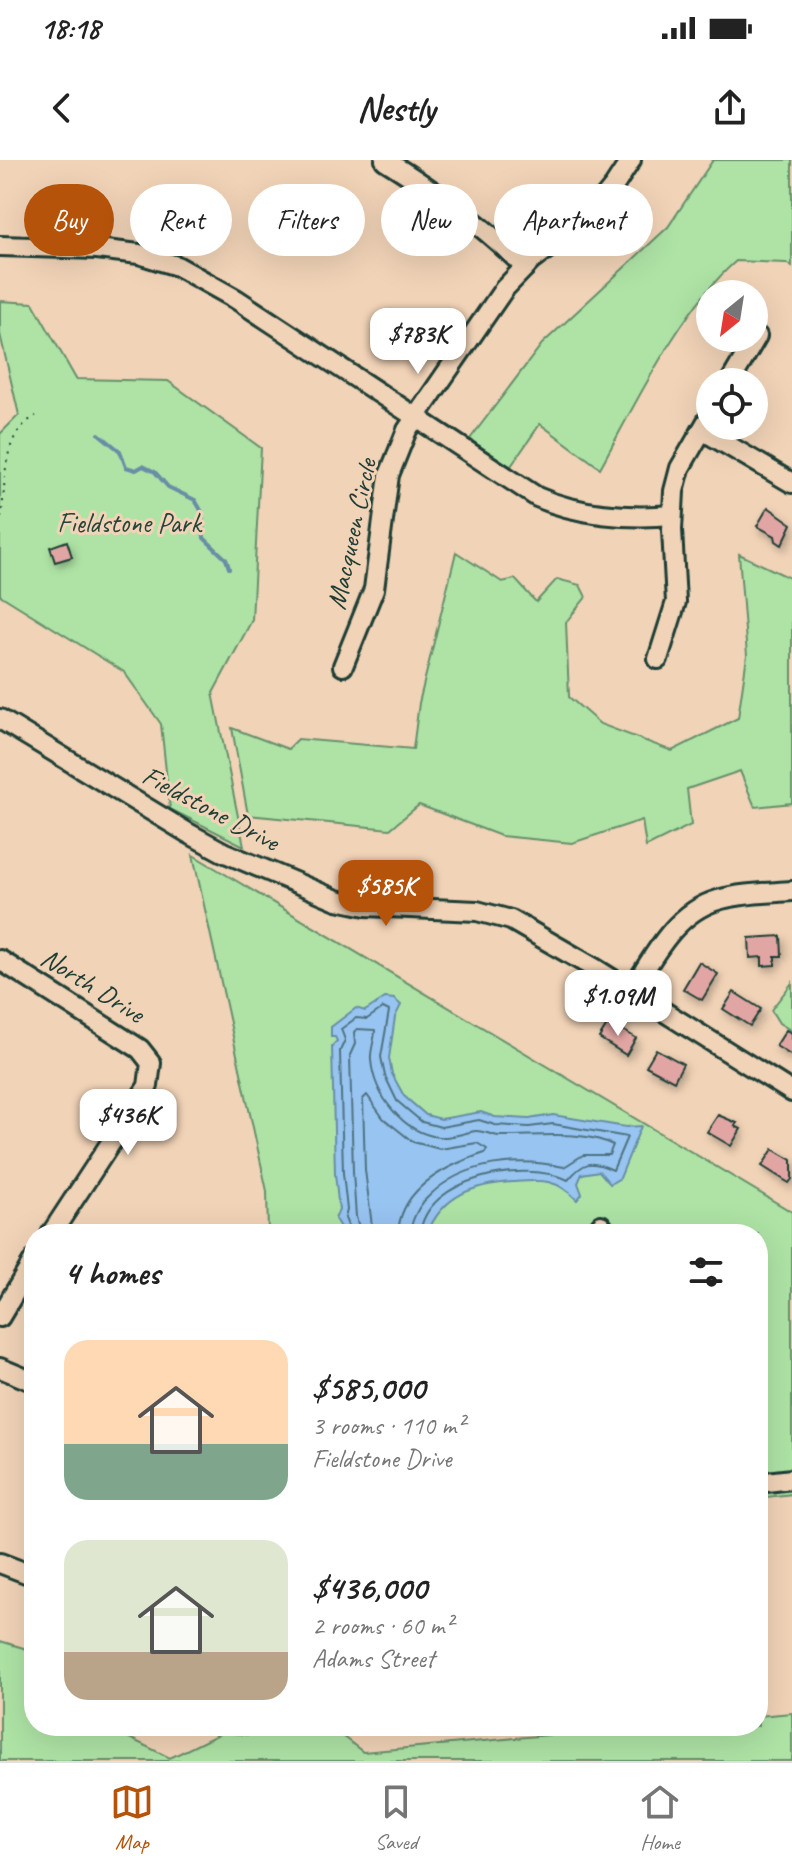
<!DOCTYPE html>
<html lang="en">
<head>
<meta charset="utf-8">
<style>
  body { margin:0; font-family:Caveat,sans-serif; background:#f6f6f6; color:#222; height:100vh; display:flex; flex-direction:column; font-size:30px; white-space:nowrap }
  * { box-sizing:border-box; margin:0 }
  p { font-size:26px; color:#767676 }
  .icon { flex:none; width:44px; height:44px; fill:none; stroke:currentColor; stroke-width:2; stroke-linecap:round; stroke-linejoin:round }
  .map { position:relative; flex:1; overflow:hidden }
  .panel { position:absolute; left:24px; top:1064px; width:744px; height:512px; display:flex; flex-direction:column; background:#fff; border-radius:32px; box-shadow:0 8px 32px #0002 }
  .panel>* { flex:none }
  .hud { position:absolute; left:24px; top:24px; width:744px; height:72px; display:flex; gap:16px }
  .needle { width:52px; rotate:210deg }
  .tools { position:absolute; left:696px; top:120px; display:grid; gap:16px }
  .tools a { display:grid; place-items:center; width:72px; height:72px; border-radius:50%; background:#fff; box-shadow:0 8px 32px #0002; font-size:40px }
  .price { position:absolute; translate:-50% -68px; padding:0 18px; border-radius:16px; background:#fff; color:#222; font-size:26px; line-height:52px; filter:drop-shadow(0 2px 4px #0008) }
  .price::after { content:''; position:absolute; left:50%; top:48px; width:24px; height:18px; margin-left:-12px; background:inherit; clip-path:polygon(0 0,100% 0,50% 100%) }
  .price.current { background:#b45309; color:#fff }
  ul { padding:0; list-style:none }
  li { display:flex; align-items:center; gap:24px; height:200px; padding:0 40px }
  li span { display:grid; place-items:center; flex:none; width:224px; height:160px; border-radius:24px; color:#555 }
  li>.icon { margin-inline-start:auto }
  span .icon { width:96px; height:96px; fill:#fffc; stroke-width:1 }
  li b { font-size:34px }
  h2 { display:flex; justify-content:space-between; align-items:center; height:96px; padding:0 40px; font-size:34px }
  .tag { padding:0 28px; border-radius:36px; background:#fff; box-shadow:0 8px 32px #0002; font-size:28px; line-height:72px }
  .tag.current { background:#b45309; color:#fff }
  .status { display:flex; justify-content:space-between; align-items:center; height:56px; padding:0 40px; background:#fff; direction:ltr }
  .status svg { height:22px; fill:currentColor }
  header { display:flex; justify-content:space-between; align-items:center; height:104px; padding:0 40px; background:#fff; font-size:36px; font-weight:600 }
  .dock { display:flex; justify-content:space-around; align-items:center; height:112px; border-top:2px solid #e0e0e0; background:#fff; font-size:22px; color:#767676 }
  .dock a { display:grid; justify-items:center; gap:4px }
  .dock .current { color:#b45309 }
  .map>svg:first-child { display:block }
</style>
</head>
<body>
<div class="status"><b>18:18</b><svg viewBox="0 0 49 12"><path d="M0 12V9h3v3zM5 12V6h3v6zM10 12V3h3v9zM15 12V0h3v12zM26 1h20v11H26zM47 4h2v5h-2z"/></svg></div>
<header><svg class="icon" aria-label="back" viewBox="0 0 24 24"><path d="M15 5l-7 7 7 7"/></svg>Nestly<svg class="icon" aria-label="share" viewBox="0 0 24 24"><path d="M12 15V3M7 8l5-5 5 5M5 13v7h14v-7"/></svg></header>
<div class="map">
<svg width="792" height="1601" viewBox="0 0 792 1601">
  <defs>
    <filter id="shadow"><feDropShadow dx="2.5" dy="4.5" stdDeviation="4" flood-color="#0004"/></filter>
  </defs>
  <rect width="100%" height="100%" fill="#f1d3b7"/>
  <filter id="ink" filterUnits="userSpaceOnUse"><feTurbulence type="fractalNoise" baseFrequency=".0125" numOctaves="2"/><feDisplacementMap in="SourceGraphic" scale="16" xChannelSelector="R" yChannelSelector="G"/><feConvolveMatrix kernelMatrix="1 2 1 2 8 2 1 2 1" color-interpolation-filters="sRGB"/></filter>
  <g filter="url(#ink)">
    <g fill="#aee3a5" stroke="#66906c" stroke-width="2">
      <path d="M 713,0 L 792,0 L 792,107 L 786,103 L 736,101 C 680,150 636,243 600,308 L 540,264 L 509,309 L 470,279 L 542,184 L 668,67 Z"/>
      <polygon points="0,141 33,143 76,219 168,221 261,288 252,460 213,533 244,686 170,649 161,564 124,512 0,435 0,274 19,255 0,174"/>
      <polygon points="456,392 502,422 515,419 536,442 557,419 580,425 586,437 566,462 569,537 600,564 672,591 738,558 747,496 739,394 792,419 792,643 755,647 740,611 687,629 691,665 646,687 642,660 572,683 501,676 419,645 390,669 248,655 232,568 288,589 298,579 413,589 419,543"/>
      <polygon points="193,695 792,1052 792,1334 758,1338 758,1074 268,1074 267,1031"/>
      <polygon points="792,823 792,871 779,863 771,850"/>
      <polygon points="0,1481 34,1491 34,1566 105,1566 170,1598 223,1572 247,1575 255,1566 329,1566 363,1592 648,1566 758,1566 758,1556 792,1553 792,1601 0,1601"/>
    </g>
    <path fill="#98c4f2" stroke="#688ea6" stroke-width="2" d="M 385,838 L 394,839 L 401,845 L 395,857 L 389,898 L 392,914 L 404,936 L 426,955 L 441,959 L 481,952 L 495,957 L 529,959 L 553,955 L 626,967 L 641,966 L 620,1018 L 610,1024 L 599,1011 L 582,1014 L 578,1023 L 582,1034 L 577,1040 C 556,1018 542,1020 513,1022 C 475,1024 442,1035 427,1074 L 344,1074 L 335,1059 L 339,1050 L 335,1014 L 332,886 L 337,881 L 335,877 L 331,877 L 331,867 L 356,848 L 365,851 Z"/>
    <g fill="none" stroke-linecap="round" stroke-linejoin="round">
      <g stroke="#4f7380" stroke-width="2">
        <path d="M 351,1074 L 345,1058 L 347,1050 L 343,1013 L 340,891 L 345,880 L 341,869 L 356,858 L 367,859 L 383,848 L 389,851 L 381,897 L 385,916 L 397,941 L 422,962 L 441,967 L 479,960 L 495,965 L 529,967 L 553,964 L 627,977 L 613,1010 C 591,1000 584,1001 568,1020 C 525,1000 426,1016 420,1074"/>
        <path d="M 361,1074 L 356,1057 L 353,1012 L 350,895 L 355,884 L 354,872 L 357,869 L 375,870 C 375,880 370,890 371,900 C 374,935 403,973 439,977 C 452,978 463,973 475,971 C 482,970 491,975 499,976 C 532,977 583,969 613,985 L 609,995 L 583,995 L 564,1007 C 518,997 464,1001 429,1036 C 419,1045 411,1060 410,1074"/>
        <path d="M 373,1074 L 365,1010 L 363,939 L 367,935 L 383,958 L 413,982 L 440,989 L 477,983 L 487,989 L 485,993 C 447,1005 400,1027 398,1074"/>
      </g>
      <polyline stroke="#688ea6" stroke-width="4" points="99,274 120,291 126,307 136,310 143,306 155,312 168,327 195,340 202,352 204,378 226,399 229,408"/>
    </g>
    <g fill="#e1a6a3" stroke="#1f3d34" stroke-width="2" filter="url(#shadow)">
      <polygon points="768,347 792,364 782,385 776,381 775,376 757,366"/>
      <polygon points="67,381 72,397 55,402 50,387"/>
      <polygon points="781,776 782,796 775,796 775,805 762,806 762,797 750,798 749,778"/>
      <polygon points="699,802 718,814 702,840 683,829"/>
      <polygon points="734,832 761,849 750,866 723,849"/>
      <polygon points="609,862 636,878 626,895 599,878"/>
      <polygon points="786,870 792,873 792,896 776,886"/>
      <polygon points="656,889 683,904 674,921 646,906"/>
      <polygon points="718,955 737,963 735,966 741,969 731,986 707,972"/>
      <polygon points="773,989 792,1000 792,1019 789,1023 762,1006"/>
    </g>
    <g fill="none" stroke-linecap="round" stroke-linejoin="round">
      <g stroke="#1f3d34" stroke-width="24">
        <g id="minor">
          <path d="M 385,0 C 436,32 482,64 525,107"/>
          <path d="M 0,86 L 97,89 L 139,94 L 177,106 L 236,139 L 537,337 C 578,355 628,359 672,355"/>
          <polyline points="730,222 757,176"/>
          <polyline points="702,270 792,323"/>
          <polyline points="658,499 676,442 672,370 674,331 680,308 710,256"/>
          <polyline points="343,506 374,429 389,315 407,270 504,129 531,101 588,58 614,26 631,0"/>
          <polyline points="0,559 188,673 223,692 337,740 366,746 477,751 511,760 596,809 792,932"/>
          <polyline points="0,800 140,889 151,903 148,926 51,1074"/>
          <path d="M 631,832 C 653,797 675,752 718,740 C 742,733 768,733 792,731"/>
          <polyline points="601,1065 607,1074"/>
          <polyline points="0,1157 34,1100"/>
          <polyline points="0,1208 34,1222"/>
          <polyline points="758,1323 792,1319"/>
          <polyline points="0,1403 34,1416"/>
        </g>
      </g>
      <path stroke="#1f3d34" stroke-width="2" stroke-dasharray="2 6" stroke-linecap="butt" d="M 1,358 C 7,320 0,275 36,256"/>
      <use href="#minor" stroke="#f1d3b7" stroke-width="18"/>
    </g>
  </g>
  <g text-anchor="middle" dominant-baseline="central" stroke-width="6" stroke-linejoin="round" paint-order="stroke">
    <g font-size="28" fill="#26453a" stroke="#f1d3b7">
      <text x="129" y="362">Fieldstone Park</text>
    </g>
    <g font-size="28" fill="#1f3d34" stroke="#f1d3b7">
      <text transform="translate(351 374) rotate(-78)">Macqueen Circle</text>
      <text transform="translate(211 648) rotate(28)">Fieldstone Drive</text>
      <text transform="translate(93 825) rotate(32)">North Drive</text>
    </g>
  </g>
</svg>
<div class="tools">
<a><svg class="needle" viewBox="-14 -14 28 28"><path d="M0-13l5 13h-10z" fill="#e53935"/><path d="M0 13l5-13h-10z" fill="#767676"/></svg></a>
<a><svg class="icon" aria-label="locate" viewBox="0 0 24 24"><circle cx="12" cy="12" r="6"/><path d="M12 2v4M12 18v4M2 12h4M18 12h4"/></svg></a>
</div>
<b class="price" style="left:418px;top:216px">$783K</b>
<b class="price current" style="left:386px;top:768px">$585K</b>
<b class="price" style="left:618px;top:878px">$1.09M</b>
<b class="price" style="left:128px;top:997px">$436K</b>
<div class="hud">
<a class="tag current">Buy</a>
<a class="tag">Rent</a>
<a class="tag">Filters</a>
<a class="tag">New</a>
<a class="tag">Apartment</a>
</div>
<section class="panel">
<h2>4 homes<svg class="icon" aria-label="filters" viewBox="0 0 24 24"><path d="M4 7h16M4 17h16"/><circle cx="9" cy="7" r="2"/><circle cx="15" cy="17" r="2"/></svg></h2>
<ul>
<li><span style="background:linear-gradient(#ffd9b3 65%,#7fa58c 0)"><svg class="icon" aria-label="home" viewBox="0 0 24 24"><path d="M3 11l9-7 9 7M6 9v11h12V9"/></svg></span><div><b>$585,000</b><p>3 rooms · 110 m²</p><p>Fieldstone Drive</p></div></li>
<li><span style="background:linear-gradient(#dfe7d0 70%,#b9a48a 0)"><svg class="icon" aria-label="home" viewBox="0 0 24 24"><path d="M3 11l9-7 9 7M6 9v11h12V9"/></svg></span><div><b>$436,000</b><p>2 rooms · 60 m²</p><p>Adams Street</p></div></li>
</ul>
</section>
</div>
<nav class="dock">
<a class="current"><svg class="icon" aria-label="map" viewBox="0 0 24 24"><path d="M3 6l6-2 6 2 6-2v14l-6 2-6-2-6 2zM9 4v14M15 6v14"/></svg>Map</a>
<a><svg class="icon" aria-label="saved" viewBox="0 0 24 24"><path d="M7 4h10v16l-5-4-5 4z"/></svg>Saved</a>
<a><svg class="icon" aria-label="home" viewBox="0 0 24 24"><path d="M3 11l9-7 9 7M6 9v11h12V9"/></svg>Home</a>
</nav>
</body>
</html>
